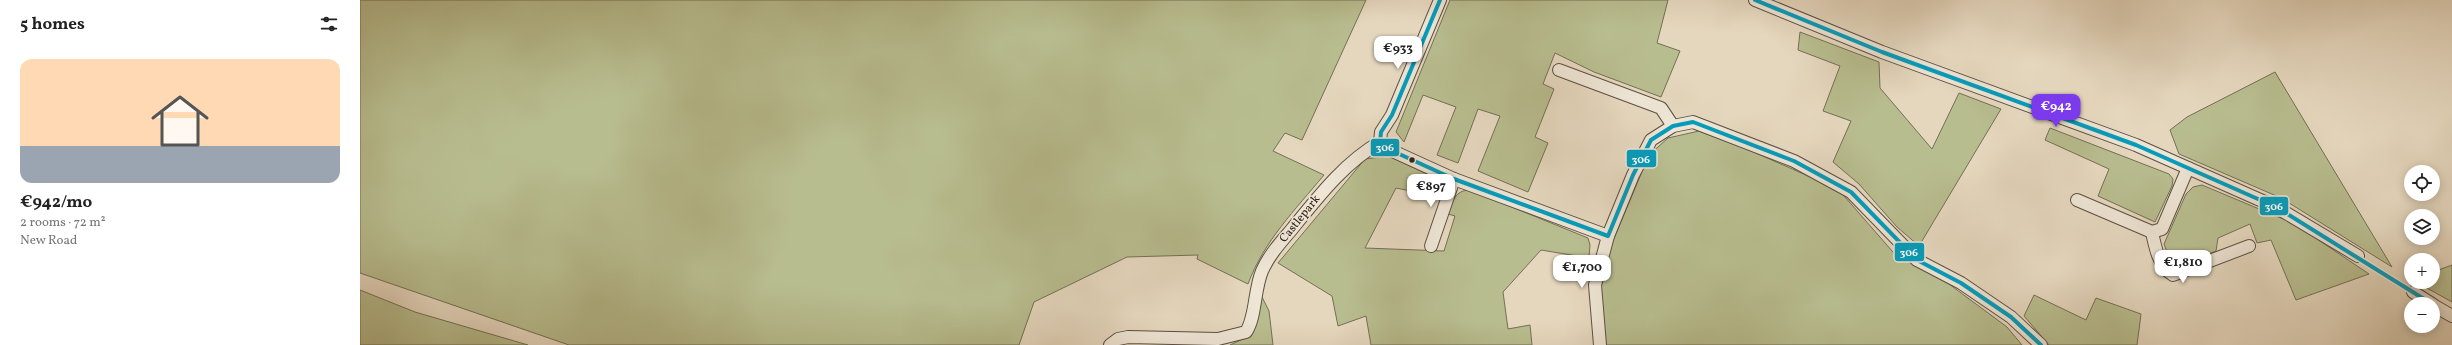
<!DOCTYPE html>
<html lang="en">
<head>
<meta charset="utf-8">
<style>
  body { margin:0; font-family:Vollkorn,serif; background:#f2f2f2; color:#222; height:100vh; display:flex; flex-direction:column; font-size:15px; white-space:nowrap }
  * { box-sizing:border-box; margin:0 }
  p { font-size:13px; color:#767676 }
  .icon { flex:none; width:22px; height:22px; fill:none; stroke:currentColor; stroke-width:2; stroke-linecap:round; stroke-linejoin:round }
  .map { position:relative; flex:1; overflow:hidden }
  .sheet { display:flex; flex-direction:column; background:#fff; width:360px }
  .sheet>* { flex:none }
  .controls { position:absolute; left:2044px; top:165px; display:grid; gap:8px }
  .controls a { display:grid; place-items:center; width:36px; height:36px; border-radius:50%; background:#fff; box-shadow:0 2px 10px #0003; font-size:20px }
  .price { position:absolute; translate:-50% -34px; padding:0 9px; border-radius:8px; background:#fff; color:#222; font-size:13px; line-height:26px; filter:drop-shadow(0 1px 2px #0008) }
  .price::after { content:''; position:absolute; left:50%; top:24px; width:12px; height:9px; margin-left:-6px; background:inherit; clip-path:polygon(0 0,100% 0,50% 100%) }
  .price.current { background:#7c3aed; color:#fff }
  ul { padding:0; list-style:none }
  li { display:grid; align-content:center; gap:8px; height:212px; padding:0 20px }
  li+li { border-top:1px solid #e0e0e0 }
  li span { display:grid; place-items:center; height:124px; border-radius:12px; color:#555 }
  li>.icon { margin-inline-start:auto }
  span .icon { width:72px; height:72px; fill:#fffc; stroke-width:1 }
  li b { font-size:17px }
  h2 { display:flex; justify-content:space-between; align-items:center; height:48px; padding:0 20px; font-size:17px }
  main { display:flex; flex:1; min-height:0 }
  .map>svg:first-child { display:block }
</style>
</head>
<body>
<main>
<section class="sheet">
<h2>5 homes<svg class="icon" aria-label="filters" viewBox="0 0 24 24"><path d="M4 7h16M4 17h16"/><circle cx="9" cy="7" r="2"/><circle cx="15" cy="17" r="2"/></svg></h2>
<ul>
<li><span style="background:linear-gradient(#ffd9b3 70%,#9aa5b1 0)"><svg class="icon" aria-label="home" viewBox="0 0 24 24"><path d="M3 11l9-7 9 7M6 9v11h12V9"/></svg></span><div><b>€942/mo</b><p>2 rooms · 72 m²</p><p>New Road</p></div></li>
</ul>
</section>
<div class="map">
<svg width="2092" height="345" viewBox="0 0 2092 345">
  <rect width="100%" height="100%" fill="#e5d7be"/>
  <filter id="stains"><feTurbulence type="fractalNoise" baseFrequency=".005" numOctaves="4"/><feColorMatrix values="0 0 0 0 .2 0 0 0 0 .09 0 0 0 0 .02 0 0 0 .5 -.17"/></filter>
  <radialGradient id="worn" r=".72"><stop offset=".6" stop-color="#630" stop-opacity="0"/><stop offset="1" stop-color="#630" stop-opacity=".3"/></radialGradient>
  <g fill="#b8bd8f" stroke="#737054">
    <path d="M 0,0 L 1006,0 L 942,140 L 925,133 L 913,151 L 964,175 C 935,210 904,241 888,284 L 837,259 L 838,255 L 767,257 L 674,302 L 659,345 L 209,345 L 0,273 Z"/>
    <polygon points="1090,0 1308,0 1297,43 1320,51 1301,97 1234,72 1195,53 1183,84 1194,89 1175,137 1188,143 1168,192 1118,171 1140,116 1118,109 1098,163 1077,155 1096,107 1063,95 1044,142 1036,132"/>
    <polygon points="1440,32 1519,62 1520,88 1572,149 1599,93 1641,109 1559,246 1537,227 1499,184 1473,162 1491,121 1463,111 1480,66 1438,50"/>
    <polygon points="1915,72 2032,267 1921,198 1819,154 1810,130 1827,117"/>
    <polygon points="1690,128 1809,174 1813,179 1812,186 1795,222 1738,196 1749,169 1685,140"/>
    <polygon points="1339,131 1382,147 1478,189 1533,252 1589,284 1647,327 1662,345 1246,345 1241,306 1241,284 1250,248 1289,155 1308,138"/>
    <path d="M 1028,156 L 1082,181 L 1082,193 L 1070,195 L 1036,188 L 1005,248 L 1084,251 L 1095,216 L 1088,214 C 1092,202 1095,190 1110,190 L 1228,238 L 1230,245 L 1229,258 L 1181,250 L 1143,292 L 1148,329 L 1170,325 L 1172,345 L 1011,345 L 1006,316 L 978,326 L 972,296 L 918,263 L 1005,159 Z"/>
    <polygon points="1842,185 1935,224 2009,274 1936,300 1911,240 1897,243 1890,224 1858,238 1856,251 1817,266 1811,262 1804,244 1826,194 1833,187"/>
    <polygon points="2092,265 2092,302 2056,282 2073,282 2073,272"/>
    <polygon points="0,290 55,312 168,345 0,345"/>
    <polygon points="901,295 909,311 913,345 870,345 885,338 895,328"/>
    <polygon points="1674,295 1726,320 1736,298 1781,314 1777,345 1689,345 1664,316"/>
  </g>
  <g fill="none" stroke-linecap="round" stroke-linejoin="round">
    <g stroke="#5c5042" stroke-width="14">
      <g id="street">
        <polyline points="1395,0 1522,52 1776,145 1916,207 1998,256"/>
        <polyline points="1199,70 1301,108 1313,126"/>
        <polyline points="1020,142 1026,148 1094,179 1248,236"/>
        <polyline points="1020,142 1021,132 1032,115 1080,0"/>
        <polyline points="1717,200 1792,232 1802,229 1828,168"/>
        <path d="M 1792,232 C 1795,247 1799,267 1813,275 L 1889,246"/>
        <polyline points="1071,246 1094,179"/>
        <polyline points="2053,292 2072,304"/>
        <polyline points="2073,305 2092,316"/>
        <path d="M 750,345 L 758,339 L 768,337 L 858,339 L 886,332 C 896,317 894,290 902,271 C 909,255 921,242 932,229 C 958,197 984,163 1020,142"/>
        <polyline points="1240,345 1235,285 1248,236 1273,175 1291,140 1313,126 1333,122 1434,161 1491,192 1557,260 1601,283 1651,317 1681,345"/>
      </g>
    </g>
    <use href="#street" stroke="#eee5d5" stroke-width="12"/>
    <g stroke="#eee5d5" stroke-width="7">
      <g id="bus-1">
        <polyline points="1080,0 1032,115 1021,132 1020,142 1026,148 1094,179 1248,236 1273,175 1291,140 1313,126 1333,122 1434,161 1491,192 1557,260 1601,283 1651,317 1681,345"/>
        <polyline points="1395,0 1522,52 1776,145 1916,207 2072,304"/>
      </g>
    </g>
    <use href="#bus-1" stroke="#059cbc" stroke-width="4"/>
  </g>
  <circle fill="#2e2318" stroke="#eee5d5" stroke-width="1.5" cx="1052" cy="160" r="3.5"/>
  <g text-anchor="middle" dominant-baseline="central" stroke-width="3" stroke-linejoin="round" paint-order="stroke">
    <g font-size="12" fill="#2e2318" stroke="#eee5d5">
      <text transform="translate(940 219) rotate(-51)">Castlepark</text>
    </g>
  </g>
  <g stroke="#eee5d5" stroke-width="1.5">
    <rect x="1010" y="138" width="30" height="19" rx="4" fill="#059cbc"/>
    <rect x="1266" y="149" width="31" height="19" rx="4" fill="#059cbc"/>
    <rect x="1899" y="196" width="30" height="20" rx="4" fill="#059cbc"/>
    <rect x="1534" y="242" width="31" height="20" rx="4" fill="#059cbc"/>
  </g>
  <g font-size="11" text-anchor="middle" font-weight="bold" fill="#fff">
    <text x="1025" y="151">306</text>
    <text x="1281" y="163">306</text>
    <text x="1914" y="210">306</text>
    <text x="1549" y="256">306</text>
  </g>
  <rect width="100%" height="100%" filter="url(#stains)"/>
  <rect width="100%" height="100%" fill="url(#worn)"/>
</svg>
<div class="controls">
<a><svg class="icon" aria-label="locate" viewBox="0 0 24 24"><circle cx="12" cy="12" r="6"/><path d="M12 2v4M12 18v4M2 12h4M18 12h4"/></svg></a>
<a><svg class="icon" aria-label="layers" viewBox="0 0 24 24"><path d="M12 4l9 5-9 5-9-5zM3 14l9 5 9-5"/></svg></a>
<a>+</a>
<a>−</a>
</div>
<b class="price" style="left:1038px;top:70px">€933</b>
<b class="price current" style="left:1696px;top:128px">€942</b>
<b class="price" style="left:1071px;top:208px">€897</b>
<b class="price" style="left:1823px;top:284px">€1,810</b>
<b class="price" style="left:1222px;top:289px">€1,700</b>
</div>
</main>
</body>
</html>
